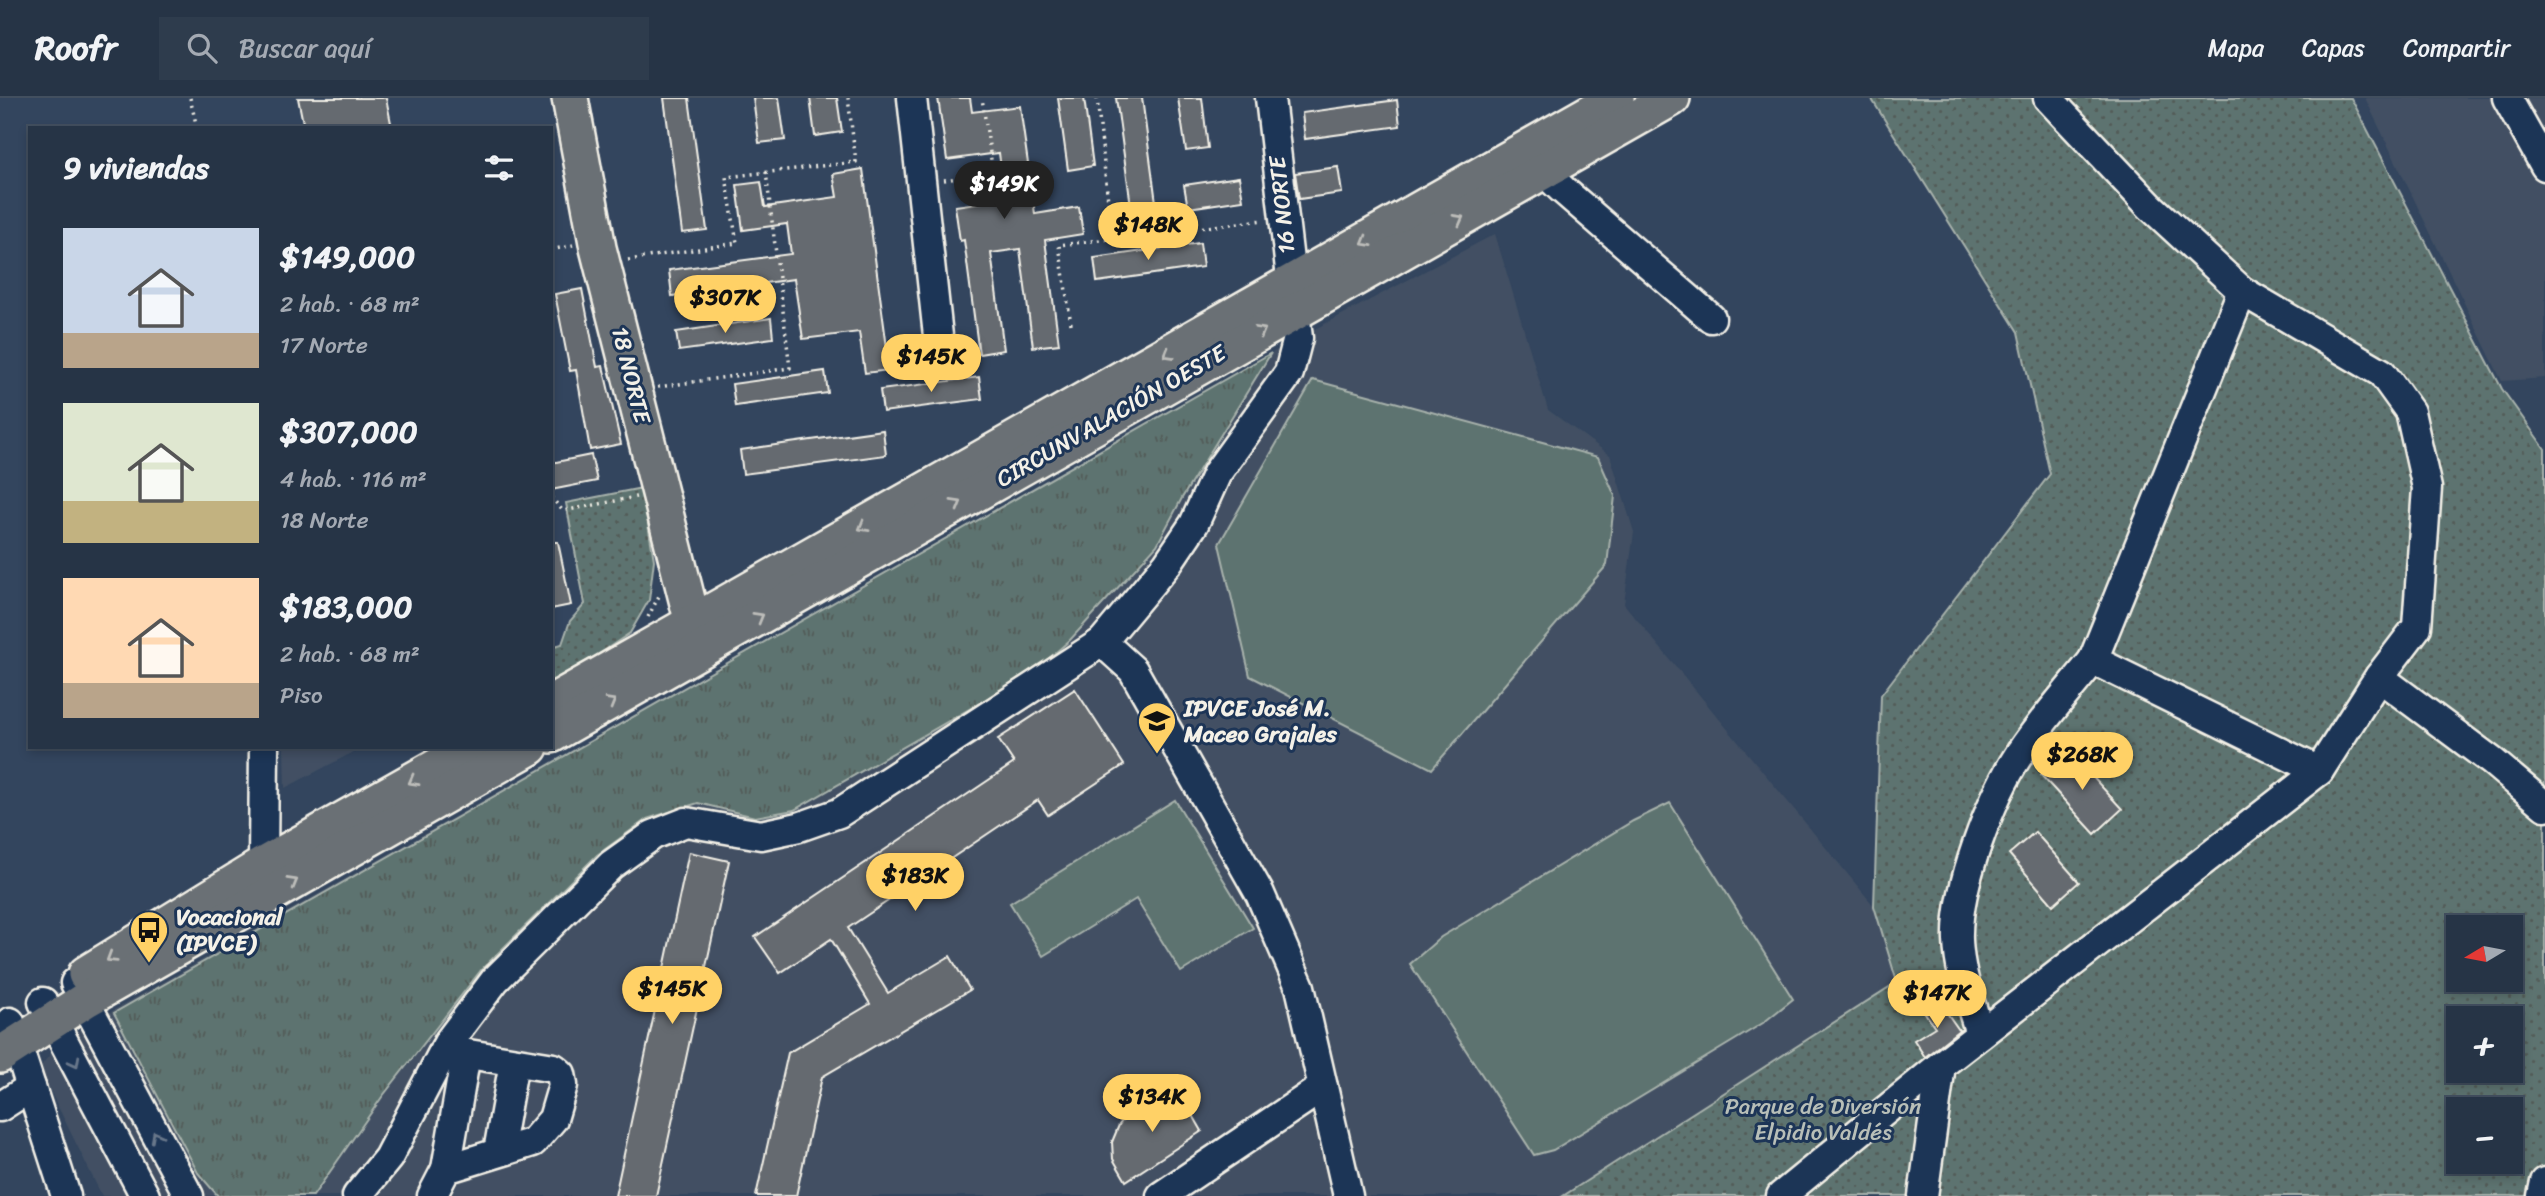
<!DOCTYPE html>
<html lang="es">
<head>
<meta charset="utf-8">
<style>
  body { margin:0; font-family:Sriracha,sans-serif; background:#2e3c4d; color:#f1f3f6; height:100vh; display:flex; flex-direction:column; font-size:26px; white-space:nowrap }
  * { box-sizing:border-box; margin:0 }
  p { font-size:23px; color:#a4aab3 }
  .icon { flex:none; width:38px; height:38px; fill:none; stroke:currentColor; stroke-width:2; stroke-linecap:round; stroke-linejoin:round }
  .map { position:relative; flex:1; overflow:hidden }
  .details { position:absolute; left:28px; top:28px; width:525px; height:623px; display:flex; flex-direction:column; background:#263446; border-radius:0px; box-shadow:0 4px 10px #0003,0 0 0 2px #424f5f }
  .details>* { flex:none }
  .needle { width:46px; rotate:260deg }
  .buttons { position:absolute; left:2446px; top:817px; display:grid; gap:14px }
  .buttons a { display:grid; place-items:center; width:77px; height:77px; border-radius:0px; background:#263446; box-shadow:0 4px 10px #0003,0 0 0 2px #424f5f; font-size:35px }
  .price { position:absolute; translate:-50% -60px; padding:0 16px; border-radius:24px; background:#ffd166; color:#111; font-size:23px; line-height:46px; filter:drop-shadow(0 2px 4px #0008) }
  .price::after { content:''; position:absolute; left:50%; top:42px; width:21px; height:16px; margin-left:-10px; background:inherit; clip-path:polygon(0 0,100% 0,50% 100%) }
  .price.current { background:#222; color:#fff }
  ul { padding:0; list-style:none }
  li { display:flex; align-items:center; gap:21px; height:175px; padding:0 35px }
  li span { display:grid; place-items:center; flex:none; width:196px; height:140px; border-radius:0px; color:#555 }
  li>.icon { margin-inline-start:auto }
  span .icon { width:84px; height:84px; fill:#fffc; stroke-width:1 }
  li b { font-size:30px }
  h2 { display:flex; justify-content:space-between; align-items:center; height:84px; padding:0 35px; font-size:30px }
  header { display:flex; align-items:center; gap:42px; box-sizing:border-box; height:98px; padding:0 35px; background:#263446; border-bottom:2px solid #424f5f }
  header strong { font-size:33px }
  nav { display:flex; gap:38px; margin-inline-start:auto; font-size:24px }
  .search { width:490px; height:63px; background:#2e3c4d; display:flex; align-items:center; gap:18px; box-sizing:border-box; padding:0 24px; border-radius:0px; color:#a4aab3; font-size:26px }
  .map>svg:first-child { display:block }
</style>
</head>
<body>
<header>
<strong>Roofr</strong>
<div class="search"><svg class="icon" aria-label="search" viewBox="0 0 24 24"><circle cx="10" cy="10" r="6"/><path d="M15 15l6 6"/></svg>Buscar aquí</div>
<nav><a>Mapa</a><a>Capas</a><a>Compartir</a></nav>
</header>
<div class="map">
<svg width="2545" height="1098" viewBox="0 0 2545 1098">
  <defs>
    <pattern id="grass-tufts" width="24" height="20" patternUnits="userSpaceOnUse" patternTransform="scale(1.75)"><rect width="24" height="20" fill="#5d736f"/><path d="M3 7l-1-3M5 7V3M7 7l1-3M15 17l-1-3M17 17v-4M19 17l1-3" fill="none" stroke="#525b58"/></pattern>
    <pattern id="park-dots" width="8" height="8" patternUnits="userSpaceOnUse" patternTransform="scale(1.75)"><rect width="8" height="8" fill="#5d736f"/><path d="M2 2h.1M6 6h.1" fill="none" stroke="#525b58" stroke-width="1.8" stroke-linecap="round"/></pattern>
  </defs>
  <rect width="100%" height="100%" fill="#33455e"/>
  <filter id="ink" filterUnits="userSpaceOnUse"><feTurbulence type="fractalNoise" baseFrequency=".0143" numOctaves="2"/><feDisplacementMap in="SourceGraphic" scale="14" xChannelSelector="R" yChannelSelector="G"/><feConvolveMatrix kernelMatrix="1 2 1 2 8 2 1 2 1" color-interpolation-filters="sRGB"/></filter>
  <g filter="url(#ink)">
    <g fill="#425063">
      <polygon points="2365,0 2545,0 2545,280 2502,283"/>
      <polygon points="1495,136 1548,312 1610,357 1634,434 1624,506 1874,808 1897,884 1563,1098 102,1098 39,970 63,941 1298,240"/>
      <polygon points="284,649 363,649 285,690"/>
    </g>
    <polygon fill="url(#grass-tufts)" stroke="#a8b2ac" stroke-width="2" points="1271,255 1182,400 1157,447 1070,542 1032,575 794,712 755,719 698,705 647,721 597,757 482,871 382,999 313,1098 218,1098 198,1075 114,915"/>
    <g fill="url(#park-dots)" stroke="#a8b2ac" stroke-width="2" fill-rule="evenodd">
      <path d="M 1871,0 L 2351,0 L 2502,291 L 2545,351 L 2545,1098 L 1563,1098 L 1897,884 L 1874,808 L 1881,597 L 2050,376 L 2018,234 ZM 2459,830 L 2511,830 L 2511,882 L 2459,882 ZM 2459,920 L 2511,920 L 2511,973 L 2459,973 ZM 2459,1012 L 2511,1012 L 2511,1064 L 2459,1064 Z"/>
      <polygon points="642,390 654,462 649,502 630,535 599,556 551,583 551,549 562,546 570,523 585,506 566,405"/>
    </g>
    <g fill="#5d736f" stroke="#a8b2ac" stroke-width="2">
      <polygon points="1313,282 1598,359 1615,398 1607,467 1432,671 1250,578 1219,446"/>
      <polygon points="1175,702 1253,830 1181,874 1136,801 1043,858 1010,805"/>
      <polygon points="1670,705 1793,901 1763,925 1553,1052 1534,1057 1410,866 1441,839 1633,723"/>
    </g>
    <g fill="#656a70" stroke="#f4f1e8" stroke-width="2">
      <polygon points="298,0 386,0 392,30 304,30"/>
      <polygon points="664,0 689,0 707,132 682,135"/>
      <polygon points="753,0 779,0 785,42 759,45"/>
      <polygon points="810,0 837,0 842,34 815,38"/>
      <polygon points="938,0 970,0 972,14 1020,8 1035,116 1079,109 1083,136 1045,142 1059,246 1033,249 1020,151 991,155 1004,252 979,256 964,142 960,143 955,108 1005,101 999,55 947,62"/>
      <polygon points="1058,0 1084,0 1093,68 1068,72"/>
      <polygon points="1116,0 1142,0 1157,112 1132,115"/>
      <polygon points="1178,0 1202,0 1208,50 1186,53"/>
      <polygon points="1397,2 1400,28 1305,41 1302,15"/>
      <polygon points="1338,69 1342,95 1299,101 1295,75"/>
      <polygon points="863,71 890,272 865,275 859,234 803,241 794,181 672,198 669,172 791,156 787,126 743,132 737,87 761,84 765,109 837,99 833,76"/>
      <polygon points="1239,79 1243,102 1188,110 1184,87"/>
      <polygon points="1200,145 1203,169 1097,184 1094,160"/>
      <polygon points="582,191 597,269 603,268 621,346 590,352 576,272 570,273 555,196"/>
      <polygon points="771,220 773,240 679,253 676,234"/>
      <polygon points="825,273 828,295 735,308 732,286"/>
      <polygon points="979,279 982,301 883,314 880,292"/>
      <polygon points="883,332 886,357 743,376 740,352"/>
      <polygon points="591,357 597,383 551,392 551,365"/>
      <polygon points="551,444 558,444 571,507 551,511"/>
      <polygon points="1075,591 1124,667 1048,717 1038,702 848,830 888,895 950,858 970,892 822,979 796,1098 756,1098 788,955 870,906 831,841 780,875 755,839 1014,665 998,641"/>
      <polygon points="2068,652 2122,711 2095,736 2041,677"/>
      <polygon points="2035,734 2079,784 2053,807 2009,756"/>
      <polygon points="689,754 729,763 656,1098 615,1098"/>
      <polygon points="1940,905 1959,932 1925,959 1914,942 1935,929 1925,915"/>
      <polygon points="1164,996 1180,1004 1194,1019 1202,1033 1126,1083 1113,1061 1112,1044 1119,1027 1129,1014 1148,1002"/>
    </g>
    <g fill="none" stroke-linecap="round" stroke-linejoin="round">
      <g stroke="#f4f1e8" stroke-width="33">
        <g id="minor">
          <polyline points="912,0 939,247"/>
          <polyline points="2507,0 2545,68"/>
          <polyline points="1536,57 1543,73 1563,92 1711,220"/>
          <polyline points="2242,193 2093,562 2319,673"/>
          <polyline points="1102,544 1133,572 1260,796 1300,889 1348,1098"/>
          <polyline points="2379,579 2493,664 2545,708"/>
          <polyline points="263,767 264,649"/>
          <polyline points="75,885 189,1098"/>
          <polyline points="43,904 145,1098"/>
          <polyline points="10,924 66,1098"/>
          <path d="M 1980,936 C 1971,905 1959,874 1958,842 C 1956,790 1991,699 2020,655 C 2042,622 2069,592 2093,562"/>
          <polyline points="0,1009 31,989"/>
          <polyline points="498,1054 514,964"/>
          <polyline points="446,1071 466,956"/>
          <polyline points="357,1098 388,1060 449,943 495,882 611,767 653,737 686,724 761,737 799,729 839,715 1102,544 1167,466 1194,426 1217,375 1289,275 1298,240 1270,0"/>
          <polyline points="432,1098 446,1071 533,1044 553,1021 563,987 561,976 554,970 444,952"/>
          <polyline points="1161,1098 1323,989"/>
          <polyline points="1781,1098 1941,967"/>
          <polyline points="1923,1098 1941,967 2319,673 2379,579 2417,529 2427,390 2410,314 2382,275 2242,193 2150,108 2048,0"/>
          <polyline points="2542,1098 2545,1084"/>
        </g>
      </g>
      <g stroke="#f4f1e8" stroke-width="40">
        <g id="major">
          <polyline points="570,0 598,150 698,545"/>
          <polyline points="551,605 1616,0"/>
          <polyline points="551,637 1672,0"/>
          <polyline points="86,876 263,767 472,649"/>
          <polyline points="0,957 85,902 530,649"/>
        </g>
      </g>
      <g stroke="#f4f1e8" stroke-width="3.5" stroke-dasharray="2 5" stroke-linecap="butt">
        <polyline points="190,0 197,30"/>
        <polyline points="1097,0 1112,141"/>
        <polyline points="944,82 993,75 982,0"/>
        <polyline points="551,152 573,147"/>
        <polyline points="628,162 737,145 726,79 856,64 848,0"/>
        <polyline points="1071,226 1059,147 1263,122"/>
        <polyline points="658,289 790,270 766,74"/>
        <polyline points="551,399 563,413 636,399"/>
        <polyline points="648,519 659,498"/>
      </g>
      <use href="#minor" stroke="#1d3557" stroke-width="28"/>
      <use href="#major" stroke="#6a7074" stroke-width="35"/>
    </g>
    <defs><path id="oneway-chevron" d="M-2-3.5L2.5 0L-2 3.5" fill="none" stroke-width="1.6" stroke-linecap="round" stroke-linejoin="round" transform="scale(1.75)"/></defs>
    <g stroke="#bdbdba">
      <use href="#oneway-chevron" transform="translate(1459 121) rotate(-29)"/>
      <use href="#oneway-chevron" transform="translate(1366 144) rotate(150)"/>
      <use href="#oneway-chevron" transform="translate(1261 233) rotate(-30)"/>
      <use href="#oneway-chevron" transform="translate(1168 256) rotate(150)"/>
      <use href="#oneway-chevron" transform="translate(957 406) rotate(-30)"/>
      <use href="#oneway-chevron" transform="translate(863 429) rotate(150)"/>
      <use href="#oneway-chevron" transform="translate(759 519) rotate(-30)"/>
      <use href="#oneway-chevron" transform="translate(611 604) rotate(-30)"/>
      <use href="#oneway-chevron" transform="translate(413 683) rotate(151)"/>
      <use href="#oneway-chevron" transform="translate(293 784) rotate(-30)"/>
      <use href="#oneway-chevron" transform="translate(111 860) rotate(148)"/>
    </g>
    <g stroke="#68778a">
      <use href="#oneway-chevron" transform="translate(75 964) rotate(62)"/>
      <use href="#oneway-chevron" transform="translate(156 1038) rotate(-118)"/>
    </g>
  </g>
  <defs>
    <g id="school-pin" transform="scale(2.0125)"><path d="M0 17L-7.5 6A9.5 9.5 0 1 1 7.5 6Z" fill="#ffd166" stroke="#1d3557"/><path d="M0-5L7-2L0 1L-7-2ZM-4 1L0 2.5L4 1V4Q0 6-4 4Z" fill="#111"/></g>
    <g id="bus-pin" transform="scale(2.0125)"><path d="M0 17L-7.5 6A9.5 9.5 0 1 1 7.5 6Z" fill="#ffd166" stroke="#1d3557"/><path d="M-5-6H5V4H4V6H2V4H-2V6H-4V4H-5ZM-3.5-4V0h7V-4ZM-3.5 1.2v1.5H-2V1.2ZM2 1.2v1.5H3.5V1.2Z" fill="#111"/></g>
  </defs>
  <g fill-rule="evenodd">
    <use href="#school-pin" x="1157" y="623"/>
    <use href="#bus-pin" x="149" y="832"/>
  </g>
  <g text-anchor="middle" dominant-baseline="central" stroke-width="6" stroke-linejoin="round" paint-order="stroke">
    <g font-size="23" fill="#f4f1e8" stroke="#1d3557">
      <text transform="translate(1282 107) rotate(-96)">16 NORTE</text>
      <text transform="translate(631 277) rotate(76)">18 NORTE</text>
      <text transform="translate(1111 318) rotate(-30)">CIRCUNVALACIÓN OESTE</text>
    </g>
    <g font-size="23" font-weight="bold" fill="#f4f1e8" stroke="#1d3557" text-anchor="start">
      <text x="1184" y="610">IPVCE José M.<tspan x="1184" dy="26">Maceo Grajales</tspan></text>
      <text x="176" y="819">Vocacional<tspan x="176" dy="26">(IPVCE)</tspan></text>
    </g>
    <g font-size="23" fill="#b8bfb8" stroke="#1d3557">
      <text x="1823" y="1008">Parque de Diversión<tspan x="1823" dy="26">Elpidio Valdés</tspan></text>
    </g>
  </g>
</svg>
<div class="buttons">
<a><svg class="needle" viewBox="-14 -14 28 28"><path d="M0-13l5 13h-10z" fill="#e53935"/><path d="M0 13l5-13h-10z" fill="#a4aab3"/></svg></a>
<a>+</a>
<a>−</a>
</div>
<b class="price current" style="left:1004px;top:123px">$149K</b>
<b class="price" style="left:1148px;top:164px">$148K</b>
<b class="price" style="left:725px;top:237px">$307K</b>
<b class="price" style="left:931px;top:296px">$145K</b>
<b class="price" style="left:2082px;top:694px">$268K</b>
<b class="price" style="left:915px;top:815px">$183K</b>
<b class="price" style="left:672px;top:928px">$145K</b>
<b class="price" style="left:1937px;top:932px">$147K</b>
<b class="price" style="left:1152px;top:1036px">$134K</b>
<section class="details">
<h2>9 viviendas<svg class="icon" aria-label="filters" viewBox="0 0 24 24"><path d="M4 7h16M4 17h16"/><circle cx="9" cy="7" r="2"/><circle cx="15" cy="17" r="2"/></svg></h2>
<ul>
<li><span style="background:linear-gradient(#c9d6e8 75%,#b9a48a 0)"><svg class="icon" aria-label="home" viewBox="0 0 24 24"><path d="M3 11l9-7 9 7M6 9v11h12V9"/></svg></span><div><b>$149,000</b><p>2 hab. · 68 m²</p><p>17 Norte</p></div></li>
<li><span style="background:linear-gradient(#dfe7d0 70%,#c2b280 0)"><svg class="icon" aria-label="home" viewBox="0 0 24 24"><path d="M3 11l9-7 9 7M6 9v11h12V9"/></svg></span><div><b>$307,000</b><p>4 hab. · 116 m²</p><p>18 Norte</p></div></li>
<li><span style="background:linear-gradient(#ffd9b3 75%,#b9a48a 0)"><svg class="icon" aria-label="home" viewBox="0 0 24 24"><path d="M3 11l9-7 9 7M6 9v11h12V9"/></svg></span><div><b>$183,000</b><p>2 hab. · 68 m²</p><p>Piso</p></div></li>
</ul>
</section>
</div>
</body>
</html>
